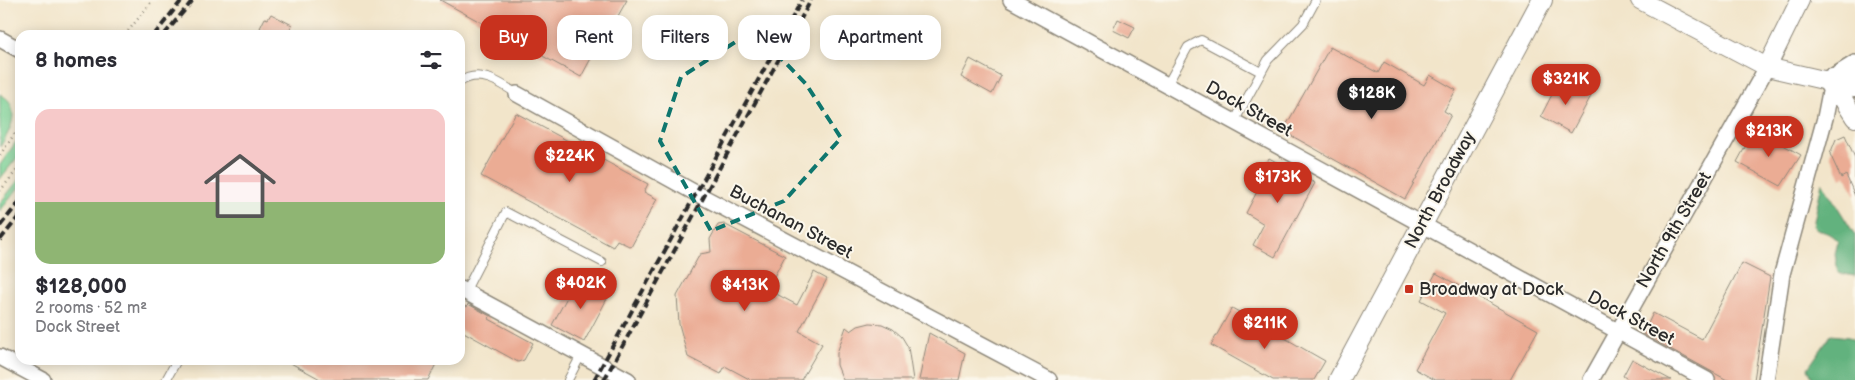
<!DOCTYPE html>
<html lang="en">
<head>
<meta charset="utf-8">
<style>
  body { margin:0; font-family:"Balsamiq Sans",sans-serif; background:#f2f2f3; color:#2b2b33; height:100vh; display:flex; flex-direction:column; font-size:19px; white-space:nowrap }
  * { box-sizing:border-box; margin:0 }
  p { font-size:16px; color:#7c7c81 }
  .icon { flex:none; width:28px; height:28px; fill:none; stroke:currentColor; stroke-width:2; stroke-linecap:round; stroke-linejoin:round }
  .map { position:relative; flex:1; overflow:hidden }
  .drawer { position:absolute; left:15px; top:30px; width:450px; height:335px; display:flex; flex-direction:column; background:#fff; border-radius:15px; box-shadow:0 2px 12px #0003 }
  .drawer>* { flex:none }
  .top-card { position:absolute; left:480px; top:15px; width:475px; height:45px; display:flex; gap:10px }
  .price { position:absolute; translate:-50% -42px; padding:0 11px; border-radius:18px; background:#c8321e; color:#fff; font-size:16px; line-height:32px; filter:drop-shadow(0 1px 2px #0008) }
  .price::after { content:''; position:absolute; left:50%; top:30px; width:15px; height:11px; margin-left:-8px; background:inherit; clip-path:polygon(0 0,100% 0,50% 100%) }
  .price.selected { background:#222; color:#fff }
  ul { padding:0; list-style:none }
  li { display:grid; align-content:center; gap:10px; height:265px; padding:0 20px }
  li+li { border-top:1px solid #e1e1e2 }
  li span { display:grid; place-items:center; height:155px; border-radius:15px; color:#555 }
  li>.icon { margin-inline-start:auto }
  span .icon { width:90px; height:90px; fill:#fffc; stroke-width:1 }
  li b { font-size:21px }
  h2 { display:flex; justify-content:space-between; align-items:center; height:60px; padding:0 20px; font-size:21px }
  .tag { padding:0 18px; border-radius:15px; background:#fff; box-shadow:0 2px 12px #0003; font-size:18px; line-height:45px }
  .tag.selected { background:#c8321e; color:#fff }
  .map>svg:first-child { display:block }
</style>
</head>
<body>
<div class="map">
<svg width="1855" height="380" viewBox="0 0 1855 380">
  <rect width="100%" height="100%" fill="#fbf7ec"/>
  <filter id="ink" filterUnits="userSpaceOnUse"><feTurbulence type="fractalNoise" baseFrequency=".02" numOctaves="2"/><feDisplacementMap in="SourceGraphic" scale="10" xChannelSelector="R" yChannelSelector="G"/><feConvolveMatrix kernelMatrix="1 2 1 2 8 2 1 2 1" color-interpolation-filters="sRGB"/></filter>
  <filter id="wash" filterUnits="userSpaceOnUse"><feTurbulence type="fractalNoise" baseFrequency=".0096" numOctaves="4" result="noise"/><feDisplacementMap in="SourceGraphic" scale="20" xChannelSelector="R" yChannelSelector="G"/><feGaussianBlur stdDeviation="1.12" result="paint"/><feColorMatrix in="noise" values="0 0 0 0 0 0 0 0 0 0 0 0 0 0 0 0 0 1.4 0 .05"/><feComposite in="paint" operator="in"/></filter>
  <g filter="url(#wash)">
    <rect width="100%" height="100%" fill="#f2e5ca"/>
    <g fill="#79d094" stroke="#527e60">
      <path d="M 0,94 C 3,96 8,99 9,101 C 19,117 8,134 0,147 Z"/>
      <polygon points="20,136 20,154 0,179 0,165"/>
      <polygon points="20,178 20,186 0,211 0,203"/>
    </g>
    <g fill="#62b27e" stroke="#466e54">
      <path d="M 1822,182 L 1855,235 L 1855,276 L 1838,273 L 1835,254 L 1838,242 C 1827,229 1824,235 1813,226 Z"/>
      <polygon points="1831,335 1849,337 1855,341 1855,380 1813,380 1808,368"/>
    </g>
    <g id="blocks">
      <g fill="#ebac94">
        <polygon points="440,0 627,0 614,23 611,21 581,77"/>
        <polygon points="271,14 292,25 286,35 271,35 260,28 265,18 268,19"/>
        <polygon points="1118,19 1135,27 1129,38 1113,30"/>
        <polygon points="1330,47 1378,73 1384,62 1424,85 1430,75 1456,90 1444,111 1451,115 1405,199 1283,131"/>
        <polygon points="970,59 1001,76 992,94 961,77"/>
        <polygon points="1560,79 1591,96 1571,133 1541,116"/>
        <polygon points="516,113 648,184 644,192 657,199 631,247 617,240 613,247 481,176"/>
        <polygon points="1755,129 1801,155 1781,186 1737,162"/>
        <polygon points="1845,135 1855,158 1855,196 1846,175 1841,178 1830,154 1836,139"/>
        <polygon points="1269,158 1315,183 1275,257 1253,245 1264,224 1246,213 1263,180 1258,178"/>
        <polygon points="724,224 785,256 767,289 797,305 814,272 827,279 799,331 822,344 801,380 751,380 725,366 721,374 688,357 679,324 677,296 700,254 711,252 710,239 718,225"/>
        <polygon points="1742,263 1770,277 1754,380 1727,380 1643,334 1653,313 1702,339"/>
        <polygon points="1436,273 1538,330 1510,380 1435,380 1415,369 1445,313 1421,300"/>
        <polygon points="578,277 609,295 584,342 552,325"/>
        <polygon points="460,304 467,307 468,304 490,316 489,319 533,343 524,360 518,362 460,330"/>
        <polygon points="1232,308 1325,361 1314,380 1273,380 1211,345"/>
        <polygon points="870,323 882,324 893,329 902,337 908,347 913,380 843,380 837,365 837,353 846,327 851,331 858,326"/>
        <polygon points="929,333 965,353 959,380 919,380"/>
        <polygon points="1632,359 1671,380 1629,380 1623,376"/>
        <polygon points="285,360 438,360 428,380 322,380"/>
      </g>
    </g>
  </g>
  <g filter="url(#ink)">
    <use href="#blocks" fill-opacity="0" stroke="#8e887a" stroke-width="1"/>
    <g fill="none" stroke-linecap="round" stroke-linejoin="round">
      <g stroke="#8e887a" stroke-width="10">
        <g id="service">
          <path d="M 460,82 C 479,68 501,83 517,94"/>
          <polyline points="1167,85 1188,47 1201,40 1261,72"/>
          <polyline points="1234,122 1268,60 1303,24 1316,0"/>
          <polyline points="465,292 506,212 602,262"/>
          <polyline points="166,380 177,360"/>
          <polyline points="568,380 581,355"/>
        </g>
      </g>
      <g stroke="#8e887a" stroke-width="18">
        <g id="minor">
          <polyline points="1011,0 1707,380"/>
          <polyline points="0,39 20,50"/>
          <polyline points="517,94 690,190 1049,380"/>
          <polyline points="460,289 628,380"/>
          <polyline points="0,357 43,380"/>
          <polyline points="1591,380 1767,67"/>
          <polyline points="1766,380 1782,274 1825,118 1832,82 1839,73 1855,63"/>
        </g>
      </g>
      <g stroke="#8e887a" stroke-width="20">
        <g id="tertiary">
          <polyline points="1640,0 1767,67 1832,82 1855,118"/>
          <polyline points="1767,67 1800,0"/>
        </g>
      </g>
      <g stroke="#8e887a" stroke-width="22">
        <polyline id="secondary" points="1339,380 1542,0"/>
      </g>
      <g stroke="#8e887a" stroke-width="29">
        <polyline id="motorway" points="1832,82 1855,84"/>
      </g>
      <g stroke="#8e887a" stroke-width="2.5" stroke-dasharray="1 4" stroke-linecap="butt">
        <polyline points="125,35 153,0"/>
        <polyline points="0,155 20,126"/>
        <polyline points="0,191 20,166"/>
      </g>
      <use href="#service" stroke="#fff" stroke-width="8"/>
      <use href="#minor" stroke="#fff" stroke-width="15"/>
      <use href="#tertiary" stroke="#fff" stroke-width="18"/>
      <use href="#secondary" stroke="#fff" stroke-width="20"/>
      <use href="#motorway" stroke="#fff" stroke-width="26"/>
      <g stroke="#2b2b2b" stroke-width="4" stroke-dasharray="8 4" stroke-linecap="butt">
        <polyline points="154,35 182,0"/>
        <polyline points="164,35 193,0"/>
        <polyline points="0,226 20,201"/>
        <polyline points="0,240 20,215"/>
        <polyline points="594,380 802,0"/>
        <polyline points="604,380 811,0"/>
      </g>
    </g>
  </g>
  <path fill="none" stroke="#0f766e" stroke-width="4" stroke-dasharray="10 6" stroke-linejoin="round" d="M 754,30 L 806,84 L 841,138 L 784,201 L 711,231 L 660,141 L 681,77 Z"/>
  <rect fill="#c8321e" stroke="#fbf7ec" stroke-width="2" x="1404" y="284" width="10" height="10" rx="2.5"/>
  <g text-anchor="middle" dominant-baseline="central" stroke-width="4" stroke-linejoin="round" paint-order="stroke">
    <g font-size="18" fill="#2b2b2b" stroke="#fbf7ec">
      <text transform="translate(1249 109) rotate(29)">Dock Street</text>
      <text transform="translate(1440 190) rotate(-62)">North Broadway</text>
      <text transform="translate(791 222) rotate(28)">Buchanan Street</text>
      <text transform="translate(1674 230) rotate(-60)">North 9th Street</text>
      <text transform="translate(1631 318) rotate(28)">Dock Street</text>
    </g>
    <g font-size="18" fill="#2b2b2b" stroke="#fbf7ec" text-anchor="start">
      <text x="1419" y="289">Broadway at Dock</text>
    </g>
  </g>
</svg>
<b class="price" style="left:1566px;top:106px">$321K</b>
<b class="price selected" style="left:1372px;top:120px">$128K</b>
<b class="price" style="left:1769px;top:158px">$213K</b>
<b class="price" style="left:570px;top:183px">$224K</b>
<b class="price" style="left:1278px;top:204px">$173K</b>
<b class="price" style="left:581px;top:310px">$402K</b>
<b class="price" style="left:745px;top:312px">$413K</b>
<b class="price" style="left:1265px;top:350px">$211K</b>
<div class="top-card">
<a class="tag selected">Buy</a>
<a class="tag">Rent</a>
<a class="tag">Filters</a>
<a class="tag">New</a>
<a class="tag">Apartment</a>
</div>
<section class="drawer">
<h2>8 homes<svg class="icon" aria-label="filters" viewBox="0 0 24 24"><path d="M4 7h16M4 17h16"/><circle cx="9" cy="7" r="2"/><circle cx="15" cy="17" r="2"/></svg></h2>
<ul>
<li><span style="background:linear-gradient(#f6c9c9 60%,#8fb573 0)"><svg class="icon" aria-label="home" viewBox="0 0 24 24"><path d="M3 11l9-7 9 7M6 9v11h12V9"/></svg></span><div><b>$128,000</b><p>2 rooms · 52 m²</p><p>Dock Street</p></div></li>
</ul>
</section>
</div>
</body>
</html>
